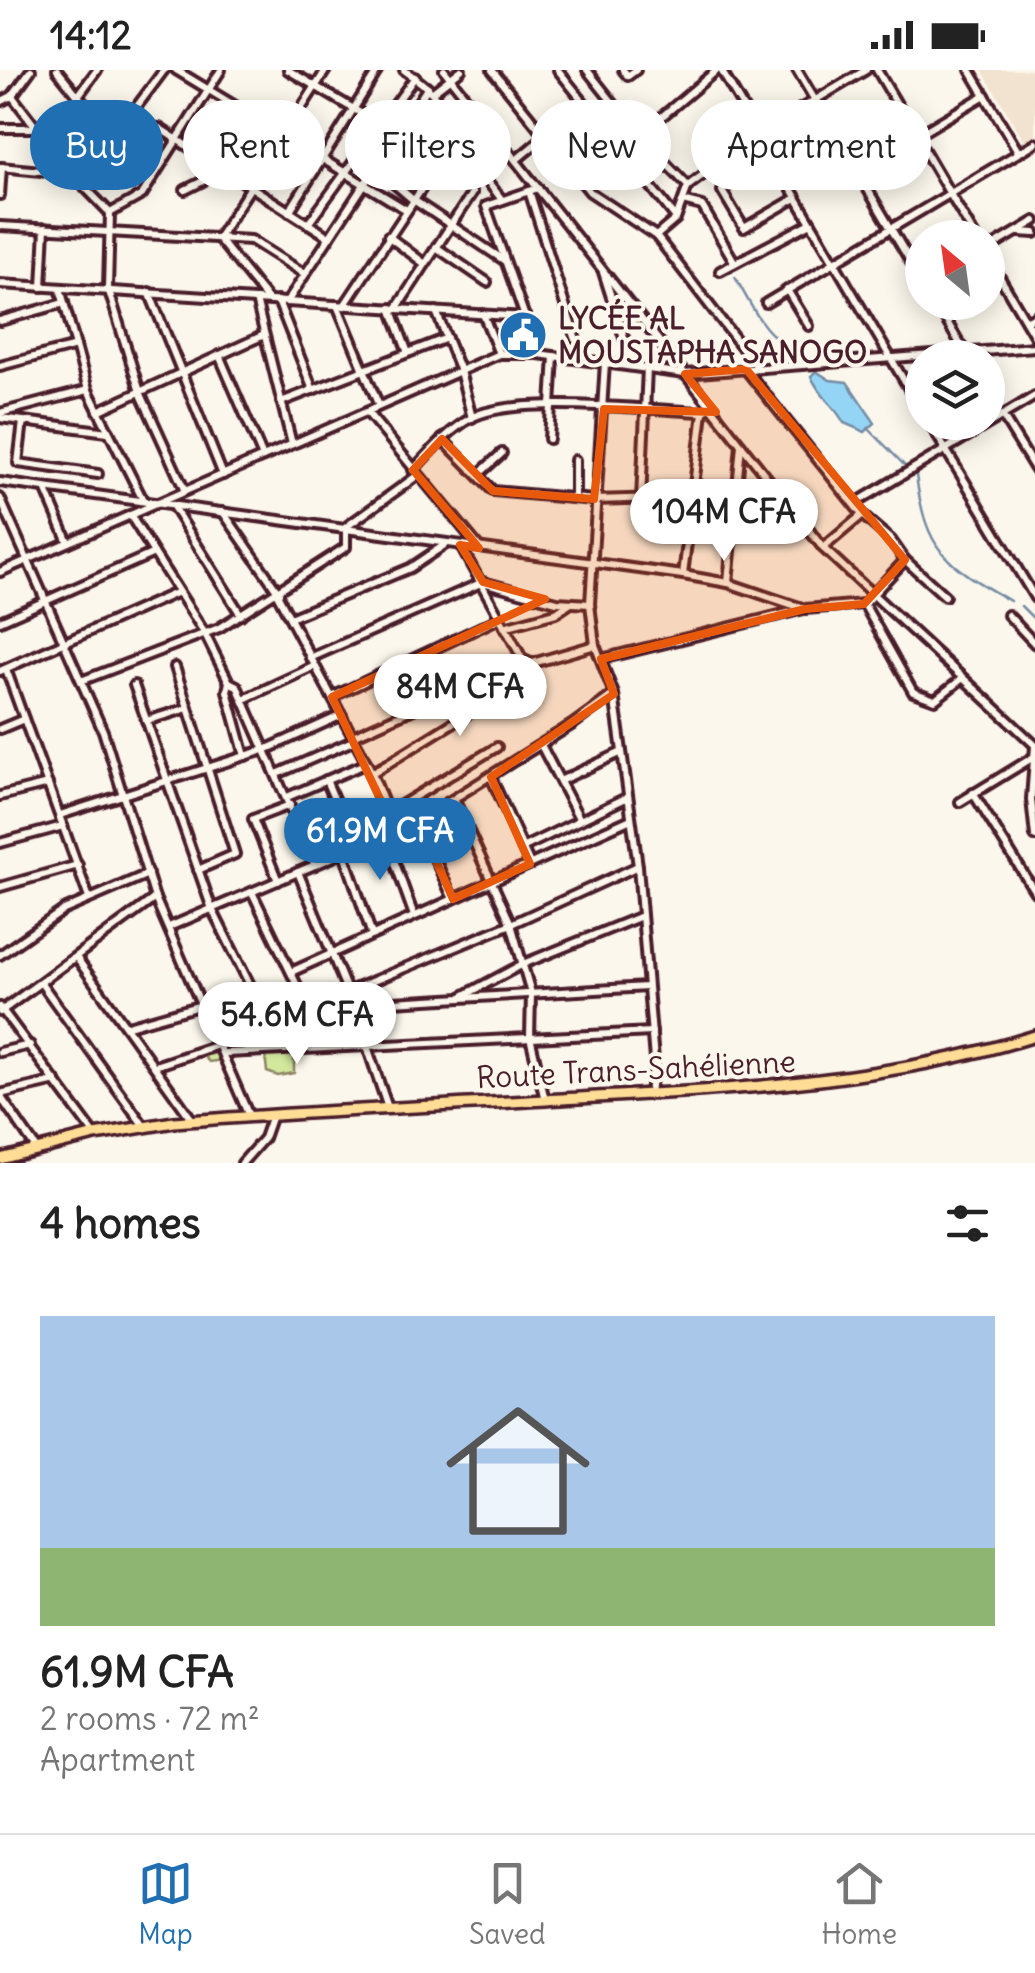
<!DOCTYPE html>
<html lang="en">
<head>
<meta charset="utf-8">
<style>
  body { margin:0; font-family:Delius,sans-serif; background:#f6f6f6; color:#222; height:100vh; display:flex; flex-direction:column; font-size:38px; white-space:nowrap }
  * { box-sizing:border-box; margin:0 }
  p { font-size:32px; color:#767676 }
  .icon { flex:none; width:55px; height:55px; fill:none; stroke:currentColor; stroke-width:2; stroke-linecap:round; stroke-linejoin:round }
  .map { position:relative; height:1093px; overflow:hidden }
  .panel { display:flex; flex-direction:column; background:#fff; flex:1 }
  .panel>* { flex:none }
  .top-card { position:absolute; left:30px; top:30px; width:975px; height:90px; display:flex; gap:20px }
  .needle { width:65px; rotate:331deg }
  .buttons { position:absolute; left:905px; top:150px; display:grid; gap:20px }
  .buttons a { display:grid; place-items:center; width:100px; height:100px; border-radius:50%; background:#fff; box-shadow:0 5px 25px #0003; font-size:50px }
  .price { position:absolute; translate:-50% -85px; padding:0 22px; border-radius:35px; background:#fff; color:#222; font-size:32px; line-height:65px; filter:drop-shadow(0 2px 5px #0008) }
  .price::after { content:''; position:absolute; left:50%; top:60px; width:30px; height:22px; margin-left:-15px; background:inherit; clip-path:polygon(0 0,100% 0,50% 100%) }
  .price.active { background:#1f6fb2; color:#fff }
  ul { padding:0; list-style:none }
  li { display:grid; align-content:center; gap:20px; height:530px; padding:0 40px }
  li span { display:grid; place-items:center; height:310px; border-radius:0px; color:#555 }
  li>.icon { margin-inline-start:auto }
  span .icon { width:180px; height:180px; fill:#fffc; stroke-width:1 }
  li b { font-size:42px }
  h2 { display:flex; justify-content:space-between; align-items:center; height:120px; padding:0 40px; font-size:42px }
  .tag { padding:0 35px; border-radius:45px; background:#fff; box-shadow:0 5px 25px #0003; font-size:35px; line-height:90px }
  .tag.active { background:#1f6fb2; color:#fff }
  .status { display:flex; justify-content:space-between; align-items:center; height:70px; padding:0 50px; background:#fff; direction:ltr }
  .status svg { height:28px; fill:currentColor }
  .menu { display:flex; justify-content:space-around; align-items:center; height:140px; border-top:2px solid #e0e0e0; background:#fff; font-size:28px; color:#767676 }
  .menu a { display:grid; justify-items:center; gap:5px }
  .menu .active { color:#1f6fb2 }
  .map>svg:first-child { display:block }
</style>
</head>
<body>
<div class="status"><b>14:12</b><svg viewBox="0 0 49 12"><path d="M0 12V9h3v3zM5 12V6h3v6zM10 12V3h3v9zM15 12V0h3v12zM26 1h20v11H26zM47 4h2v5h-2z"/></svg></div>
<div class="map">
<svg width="1035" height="1093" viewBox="0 0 1035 1093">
  <rect width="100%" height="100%" fill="#fbf7ec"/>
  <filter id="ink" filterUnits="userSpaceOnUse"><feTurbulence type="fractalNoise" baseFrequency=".01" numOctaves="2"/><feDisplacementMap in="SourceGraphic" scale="20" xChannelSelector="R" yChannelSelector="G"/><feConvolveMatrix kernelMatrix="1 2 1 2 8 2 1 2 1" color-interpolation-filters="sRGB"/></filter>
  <g filter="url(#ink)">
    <polygon fill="#f1e3cf" points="982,0 1035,0 1035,66 1025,72"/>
    <polygon fill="#d1e89d" stroke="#8e8464" stroke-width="2.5" points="280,969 294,988 294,1003 278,1006 267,1002 265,984 209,992 203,986"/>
    <path fill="#94d5f5" stroke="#768ca4" stroke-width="2.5" d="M 816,301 L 830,310 L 847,312 L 875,353 L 865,362 L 844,353 C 834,334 819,326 811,306 Z"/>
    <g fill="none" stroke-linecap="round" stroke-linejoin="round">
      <g stroke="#768ca4" stroke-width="2.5">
        <path d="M 735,207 C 750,232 766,273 798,278"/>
        <polyline points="868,358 904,395"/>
        <path d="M 916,405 C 926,483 946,494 1010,531"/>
        <polyline points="1021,536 1035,550"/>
      </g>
      <g stroke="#4a1f2b" stroke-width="14">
        <g id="minor">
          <polyline points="57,0 113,69"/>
          <polyline points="176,0 405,139"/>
          <polyline points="288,0 379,54"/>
          <path d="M 404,0 C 438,23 439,31 455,66 C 466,89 488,110 502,130"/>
          <polyline points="444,0 823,478 1035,675"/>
          <polyline points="492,0 590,122 656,166 758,298"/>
          <polyline points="558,0 676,148"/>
          <polyline points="587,0 639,66 688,116 676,149 656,166"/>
          <polyline points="623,0 628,6 636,0"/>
          <polyline points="721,0 922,341"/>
          <polyline points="797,0 922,211"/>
          <polyline points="877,0 976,168"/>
          <polyline points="970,0 1019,83"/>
          <polyline points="434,21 461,0"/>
          <polyline points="12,26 72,104"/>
          <polyline points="78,26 97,0"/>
          <polyline points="0,32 12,26 31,0"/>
          <polyline points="449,45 469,31"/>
          <polyline points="122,56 159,58 329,167"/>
          <polyline points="0,58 38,58"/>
          <polyline points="639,66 717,0"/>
          <polyline points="916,66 985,25"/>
          <polyline points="357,82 412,129 505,191"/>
          <polyline points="516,90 545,66"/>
          <polyline points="714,96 727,117 722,121 744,158 796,128"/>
          <polyline points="0,97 72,104 110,143 142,125 221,0"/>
          <polyline points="82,110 164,0"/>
          <polyline points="688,116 758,64 866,0"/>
          <polyline points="538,118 486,136 538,284"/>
          <polyline points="185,120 203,111 246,43"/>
          <polyline points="529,121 582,289"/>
          <polyline points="0,125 2,97"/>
          <polyline points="683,131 702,136 735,193"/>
          <polyline points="289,142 378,0"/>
          <polyline points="110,143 108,218 140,322 185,421"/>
          <polyline points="308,154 415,7"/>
          <polyline points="0,156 251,170 305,204"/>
          <polyline points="1019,162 1035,163"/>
          <polyline points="388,166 425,194"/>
          <polyline points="436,177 487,212"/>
          <polyline points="988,179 1035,151"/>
          <polyline points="988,187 1035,267"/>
          <polyline points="720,201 811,153"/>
          <polyline points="603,202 633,296"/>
          <polyline points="0,214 526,247"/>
          <polyline points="42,217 45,158"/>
          <polyline points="60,218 88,320 143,430"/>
          <polyline points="787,220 809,256"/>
          <polyline points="149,222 223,405"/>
          <polyline points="256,230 292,374"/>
          <polyline points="268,230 218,168 326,0"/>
          <polyline points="278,231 313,320"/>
          <polyline points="287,232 428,17"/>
          <polyline points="935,232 965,282"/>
          <polyline points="766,233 1035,73"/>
          <polyline points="337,235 379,336"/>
          <polyline points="344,236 456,67"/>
          <polyline points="391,238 408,283"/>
          <polyline points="396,239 472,123"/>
          <polyline points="436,241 460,301 472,348"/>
          <polyline points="483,244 499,284"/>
          <polyline points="0,251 64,233"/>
          <polyline points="1026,251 1035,246"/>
          <polyline points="219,285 263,387"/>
          <polyline points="605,292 590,534 595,575 614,624 638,796 654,990 650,1024"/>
          <polyline points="0,296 76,276"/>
          <polyline points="746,300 862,445 823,478"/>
          <polyline points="281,332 447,268"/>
          <polyline points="98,341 264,265"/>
          <polyline points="367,342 479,477"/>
          <polyline points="0,343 88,320"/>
          <polyline points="1002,345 1035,399"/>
          <polyline points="0,348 108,362"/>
          <polyline points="23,351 18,393 98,404"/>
          <polyline points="929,352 1035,528"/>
          <polyline points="442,369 493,421 594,430 693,427"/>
          <polyline points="549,369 554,286"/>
          <path d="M 413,400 C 431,381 448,361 471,348 C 514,324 649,340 703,342 L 711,336"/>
          <polyline points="479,404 502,383"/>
          <polyline points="0,412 683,505 728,513 805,539 864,534 905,490 945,526"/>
          <polyline points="45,418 68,472"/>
          <polyline points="0,428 103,661 155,828 249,1046"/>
          <polyline points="575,428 575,390"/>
          <polyline points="641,430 647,298"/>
          <polyline points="854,434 1035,326"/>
          <polyline points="172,435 241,545"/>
          <polyline points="223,442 279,523"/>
          <polyline points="130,445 204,562 229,612 237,616 315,795"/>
          <polyline points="862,445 891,470 905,490"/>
          <polyline points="733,455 810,461"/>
          <polyline points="460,475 523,590"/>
          <polyline points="0,502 499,284 538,284 685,304 1035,277"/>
          <polyline points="683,505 703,342"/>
          <polyline points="728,513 741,375"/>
          <polyline points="277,524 372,703 395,761"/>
          <polyline points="864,534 913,622 935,630 963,608"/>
          <polyline points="1008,545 1035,574"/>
          <polyline points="290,548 410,498 446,474"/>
          <polyline points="0,551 154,483"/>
          <polyline points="504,557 556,543 571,533"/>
          <polyline points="310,588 483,512 557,532 590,534"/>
          <polyline points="601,589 804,539"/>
          <polyline points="175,597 235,784 198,800"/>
          <polyline points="6,599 89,828"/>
          <polyline points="0,601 178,522"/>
          <polyline points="81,611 219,558 346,477 346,457 418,405"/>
          <polyline points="229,612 227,621 245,686"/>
          <polyline points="134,615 212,839 262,939"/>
          <polyline points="460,617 472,641"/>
          <polyline points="332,627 500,548"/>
          <polyline points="244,629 315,596"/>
          <polyline points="146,651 188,638"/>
          <polyline points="0,659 24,649"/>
          <polyline points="353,666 523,590 533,593 595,575"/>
          <polyline points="541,675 580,750"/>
          <polyline points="1035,676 1031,729 1035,766"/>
          <polyline points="372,703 472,641 535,614"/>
          <polyline points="277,704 355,670"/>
          <polyline points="491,707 530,794"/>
          <polyline points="326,710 355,778"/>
          <polyline points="560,711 622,682"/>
          <polyline points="973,723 1035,822"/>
          <polyline points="0,726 48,714"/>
          <polyline points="287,727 367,693"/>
          <polyline points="455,731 511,854 531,923 530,967 545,1030"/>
          <polyline points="960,732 1032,688"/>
          <polyline points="388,743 497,677"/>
          <polyline points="60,745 267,679 342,645"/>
          <polyline points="418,751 453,829"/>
          <polyline points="385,765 414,846"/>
          <polyline points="0,773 63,756"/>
          <polyline points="522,778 628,727"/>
          <polyline points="344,783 372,865"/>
          <polyline points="298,802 353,935 388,1038"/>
          <polyline points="278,811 253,749 290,735"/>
          <polyline points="0,817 78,795"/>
          <polyline points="252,822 308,938 511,854 638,796"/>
          <polyline points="169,857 418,751 573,654 613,625"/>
          <polyline points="0,885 64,840 148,804"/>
          <polyline points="76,887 193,1051"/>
          <polyline points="291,902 631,749"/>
          <polyline points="41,913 144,1056"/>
          <polyline points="463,926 523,894 639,847"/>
          <polyline points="0,937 95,1065"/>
          <polyline points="0,942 155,828"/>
          <polyline points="205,943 647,917"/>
          <polyline points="128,956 202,935"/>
          <polyline points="0,982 30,975"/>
          <polyline points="225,983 652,962"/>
          <polyline points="155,996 221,974"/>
          <polyline points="0,1024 56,1011"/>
          <polyline points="0,1026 36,1078"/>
          <polyline points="242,1093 264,1068 272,1045"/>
        </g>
      </g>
      <g stroke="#4a1f2b" stroke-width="16">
        <path id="highway" d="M 0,1089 L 95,1065 L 174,1052 C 297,1042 422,1037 546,1030 C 713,1020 874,1016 1035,966"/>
      </g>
      <use href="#minor" stroke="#fbf7ec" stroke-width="6"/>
      <use href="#highway" stroke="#ffdd96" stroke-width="9"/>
    </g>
  </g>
  <path fill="#e8590c" fill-opacity="0.2" stroke="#e8590c" stroke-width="8" stroke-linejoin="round" d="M 746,299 L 905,490 L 864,534 L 805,539 L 601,589 L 614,624 L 491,707 L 530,794 L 453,829 L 418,751 L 395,761 L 332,627 L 545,529 L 483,512 L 460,475 L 479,478 L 413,400 L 442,369 L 493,421 L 594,429 L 604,339 L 716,342 L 685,304 Z"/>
  <defs>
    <g id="civic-disc" transform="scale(2.5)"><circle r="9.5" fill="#1f6fb2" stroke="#fbf7ec"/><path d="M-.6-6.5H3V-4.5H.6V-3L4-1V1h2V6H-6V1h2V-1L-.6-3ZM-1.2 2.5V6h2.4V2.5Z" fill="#fff"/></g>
  </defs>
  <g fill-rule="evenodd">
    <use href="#civic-disc" x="523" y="265"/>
  </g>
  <g text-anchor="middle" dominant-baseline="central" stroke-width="8" stroke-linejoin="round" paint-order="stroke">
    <g font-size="30" font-weight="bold" fill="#4a1f2b" stroke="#fbf7ec" text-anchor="start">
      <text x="558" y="248">LYCÉE AL<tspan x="558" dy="34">MOUSTAPHA SANOGO</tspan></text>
    </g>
    <g font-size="30" fill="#4a1f2b" stroke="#fbf7ec">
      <text transform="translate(636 999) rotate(-3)">Route Trans-Sahélienne</text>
    </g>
  </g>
</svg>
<div class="buttons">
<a><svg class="needle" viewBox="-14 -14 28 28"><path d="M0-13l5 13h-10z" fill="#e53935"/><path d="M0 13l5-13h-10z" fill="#767676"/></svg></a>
<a><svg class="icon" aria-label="layers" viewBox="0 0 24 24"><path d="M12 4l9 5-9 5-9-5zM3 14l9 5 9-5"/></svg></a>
</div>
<b class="price" style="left:724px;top:494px">104M CFA</b>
<b class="price" style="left:460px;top:669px">84M CFA</b>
<b class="price active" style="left:380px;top:813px">61.9M CFA</b>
<b class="price" style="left:297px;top:997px">54.6M CFA</b>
<div class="top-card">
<a class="tag active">Buy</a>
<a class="tag">Rent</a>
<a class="tag">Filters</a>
<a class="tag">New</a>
<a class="tag">Apartment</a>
</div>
</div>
<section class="panel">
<h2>4 homes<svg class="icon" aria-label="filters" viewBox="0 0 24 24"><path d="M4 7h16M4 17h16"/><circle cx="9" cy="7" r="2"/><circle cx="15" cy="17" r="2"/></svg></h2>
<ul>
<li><span style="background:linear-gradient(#a9c7e8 75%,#8fb573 0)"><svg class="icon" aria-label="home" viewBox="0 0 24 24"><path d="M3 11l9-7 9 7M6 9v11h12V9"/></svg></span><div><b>61.9M CFA</b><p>2 rooms · 72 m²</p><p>Apartment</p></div></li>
</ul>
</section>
<nav class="menu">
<a class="active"><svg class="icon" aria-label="map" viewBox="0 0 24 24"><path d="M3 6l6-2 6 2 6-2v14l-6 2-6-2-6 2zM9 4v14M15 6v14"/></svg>Map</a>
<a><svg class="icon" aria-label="saved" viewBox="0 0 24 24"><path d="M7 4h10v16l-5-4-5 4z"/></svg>Saved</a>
<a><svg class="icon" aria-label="home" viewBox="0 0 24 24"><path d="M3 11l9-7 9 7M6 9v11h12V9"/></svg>Home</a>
</nav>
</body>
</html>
